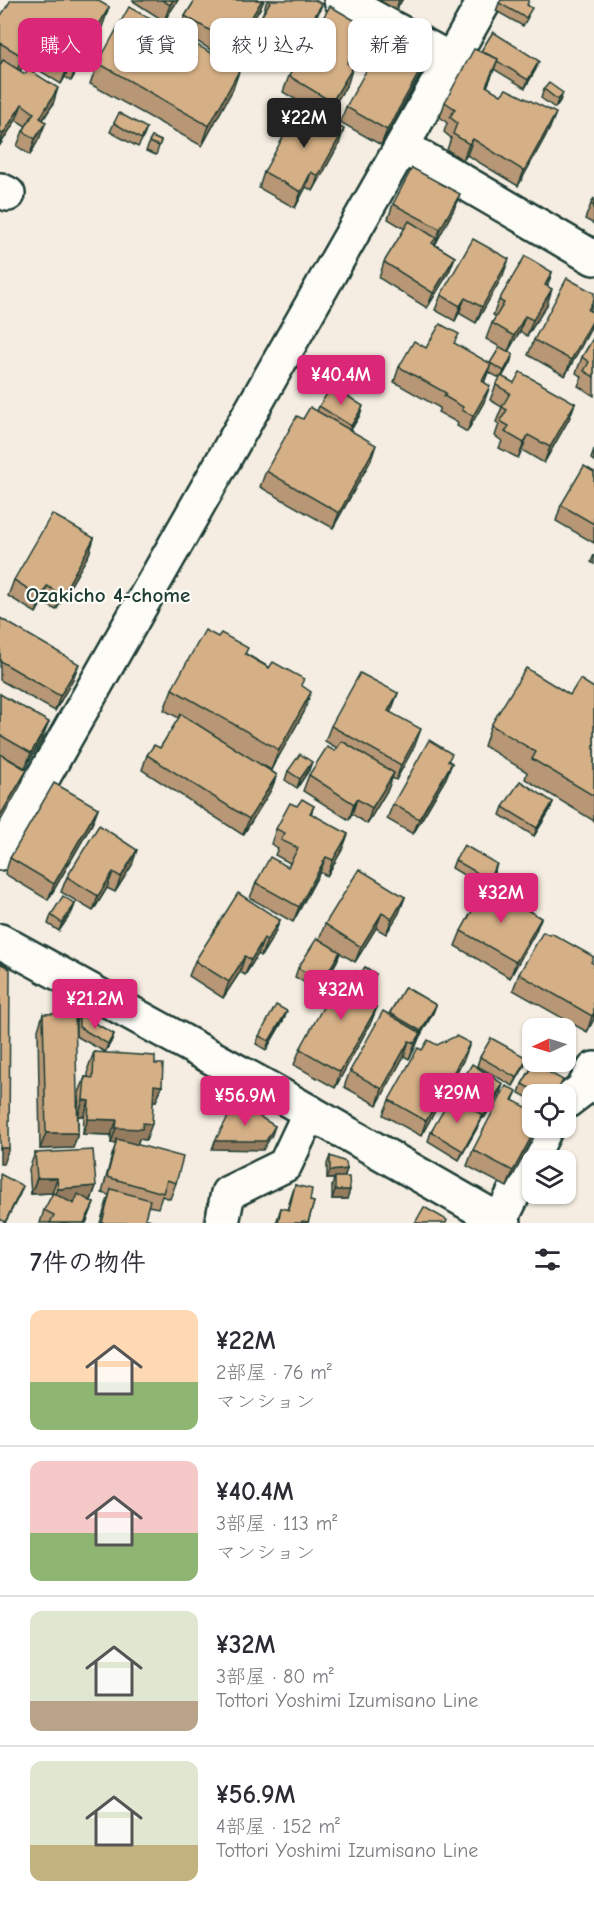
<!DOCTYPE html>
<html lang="ja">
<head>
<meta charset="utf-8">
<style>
  body { margin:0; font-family:"Comic Neue","Klee One",sans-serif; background:#f7f7f7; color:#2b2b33; height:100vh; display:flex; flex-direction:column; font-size:22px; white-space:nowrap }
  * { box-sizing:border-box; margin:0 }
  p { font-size:20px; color:#7c7c81 }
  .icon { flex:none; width:33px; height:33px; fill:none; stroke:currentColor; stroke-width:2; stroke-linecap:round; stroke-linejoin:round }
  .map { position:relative; height:1223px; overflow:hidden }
  .panel { display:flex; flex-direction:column; background:#fff; flex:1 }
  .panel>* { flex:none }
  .banner { position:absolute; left:18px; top:18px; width:558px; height:54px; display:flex; gap:12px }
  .needle { width:39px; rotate:266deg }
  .controls { position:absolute; left:522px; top:1018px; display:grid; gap:12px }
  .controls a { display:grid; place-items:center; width:54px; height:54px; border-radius:12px; background:#fff; box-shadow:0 2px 4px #0004; font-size:30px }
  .price { position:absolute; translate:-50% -51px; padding:0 14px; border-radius:6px; background:#db2777; color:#fff; font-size:20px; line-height:39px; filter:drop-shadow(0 2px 3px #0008) }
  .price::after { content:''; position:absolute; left:50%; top:36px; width:18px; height:14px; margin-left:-9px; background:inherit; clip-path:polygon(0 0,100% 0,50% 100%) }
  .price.selected { background:#222; color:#fff }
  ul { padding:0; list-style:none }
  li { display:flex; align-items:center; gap:18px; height:150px; padding:0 30px }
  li+li { border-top:2px solid #e1e1e2 }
  li span { display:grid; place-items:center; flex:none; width:168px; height:120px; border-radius:12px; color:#555 }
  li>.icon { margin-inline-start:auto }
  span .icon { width:72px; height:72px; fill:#fffc; stroke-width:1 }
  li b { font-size:26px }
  h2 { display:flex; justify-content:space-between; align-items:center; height:72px; padding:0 30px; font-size:26px }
  .chip { padding:0 21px; border-radius:12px; background:#fff; box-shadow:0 2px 4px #0004; font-size:21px; line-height:54px }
  .chip.selected { background:#db2777; color:#fff }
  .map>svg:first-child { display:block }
</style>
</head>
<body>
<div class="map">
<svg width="594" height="1223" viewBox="0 0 594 1223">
  <rect width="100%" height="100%" fill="#f5ede1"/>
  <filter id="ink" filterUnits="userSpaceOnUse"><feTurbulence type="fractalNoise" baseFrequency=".0167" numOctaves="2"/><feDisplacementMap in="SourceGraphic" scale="12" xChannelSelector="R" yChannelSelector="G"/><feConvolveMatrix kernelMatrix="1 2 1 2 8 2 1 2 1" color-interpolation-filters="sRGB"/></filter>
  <g filter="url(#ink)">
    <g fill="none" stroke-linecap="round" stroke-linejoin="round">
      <g stroke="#1f3d34" stroke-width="38">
        <g id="street">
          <polyline points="341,0 451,60"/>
          <polyline points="402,146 594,258"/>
          <polyline points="0,190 8,194"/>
          <polyline points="0,853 485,0"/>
          <polyline points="566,1102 583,1089 594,1069"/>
          <polyline points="500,1221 546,1128"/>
          <polyline points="222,1223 228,1193 285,1165 310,1112"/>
        </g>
      </g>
      <g stroke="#1f3d34" stroke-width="38">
        <polyline id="secondary" points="0,941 264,1086 504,1223"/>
      </g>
      <use href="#street" stroke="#fdfcf7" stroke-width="33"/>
      <use href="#secondary" stroke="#fdfcf7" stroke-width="33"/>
    </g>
    <g fill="#b79774" stroke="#1f3d34" stroke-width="1.5">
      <polygon points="133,0 178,0 164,21 133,1"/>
      <polygon points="195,0 264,0 261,7 229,61 180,31 185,16"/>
      <polygon points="267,0 322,4 316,19 290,63 268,50 266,55 248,44 254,29 263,13"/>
      <polygon points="379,0 402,0 396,10"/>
      <polygon points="499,3 528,5 528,17 523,26 496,11"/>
      <polygon points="109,7 102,27 71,81 65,77 61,84 26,62 20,71 53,104 43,120 40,137 30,155 17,146 23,131 26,126 16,120 0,145 0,17"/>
      <polygon points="359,23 357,27 360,48 350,65 348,83 326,118 283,92 289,76"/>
      <polygon points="493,32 536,69 525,88 494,69 487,87 550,128 518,186 467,155 463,160 447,150 451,138 444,132 447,123 440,117 445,102 481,52"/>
      <polygon points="405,45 421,73 381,145 340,122 346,107"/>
      <polygon points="98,63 233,89 202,146 90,84"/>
      <polygon points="544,89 560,101 555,108 541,98"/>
      <polygon points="114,123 147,128 144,136 138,147 110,132"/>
      <polygon points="152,137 161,141 156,155 146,151"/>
      <polygon points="339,144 313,191 306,187 295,208 259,188 264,172"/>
      <polygon points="594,198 594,224 585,219 591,204"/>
      <polygon points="393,204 454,209 435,245 455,257 449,272 427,308 379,278 384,262 405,229 388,219"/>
      <polygon points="552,272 547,286 547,305 527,336 520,331 508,351 513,354 510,363 502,377 514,383 575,403 569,419 544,463 522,450 518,458 499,448 502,441 495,436 499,424 496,422 502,407 490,400 496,385 500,378 488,372 484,383 484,402 467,432 457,426 458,423 438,412 440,408 394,382 399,367 426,348 455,344 490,364 500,347 486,339 492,323 496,317 493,315 499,300"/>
      <polygon points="503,275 476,323 459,313 455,321 435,310 441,295"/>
      <polygon points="590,311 594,313 594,319 590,330 565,376 528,355 534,340"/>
      <polygon points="594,337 594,396 578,386 582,377 576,373 582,357"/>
      <polygon points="319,406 360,415 351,430 371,460 333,528 260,487 266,471 303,419 317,411"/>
      <polygon points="594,449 594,461 591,459"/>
      <polygon points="594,472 594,543 556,521 561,505"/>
      <polygon points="94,538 89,554 56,610 42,602 36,613 8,596 14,580"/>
      <polygon points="594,555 594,564 591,562"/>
      <polygon points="0,618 73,679 55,711 0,680"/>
      <polygon points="246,654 302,686 304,712 271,770 261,764 277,775 271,790 243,835 142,770 147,755 160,748 179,718 164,710 172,689"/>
      <polygon points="594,688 594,821 525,779 527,772 484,746 491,725 570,695"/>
      <polygon points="398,693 390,712 415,745 396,780 392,778 388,789 367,824 352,814 349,820 303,791 309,775 335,751 337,748 325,741 331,726"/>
      <polygon points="0,694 43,737 25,768 0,754"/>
      <polygon points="449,761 452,763 446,778 413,834 387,819 393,804"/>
      <polygon points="309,770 297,788 285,780 288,771"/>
      <polygon points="553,802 550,810 534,836 500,815 503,807"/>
      <polygon points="297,806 314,806 311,814 348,834 342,850 327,876 320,872 293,922 250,898 256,883 288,867 290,863 275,855 278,848 271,844 276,829"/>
      <polygon points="98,808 92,824 48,900 5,874 10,858"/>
      <polygon points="455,860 494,873 486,886 541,918 535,933 510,978 455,946 461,931 485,888 452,868"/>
      <polygon points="132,865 115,892 107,888 93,911 61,892 67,877"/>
      <polygon points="405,897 399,913 386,934 376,928 355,962 340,953 337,961 319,991 295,977 298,968 319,939 325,924"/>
      <polygon points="75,904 72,912 59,931 48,924 51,915"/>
      <polygon points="280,920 274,935 261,956 258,954 245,975 240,972 223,998 189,976 195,961"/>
      <polygon points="591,963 594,964 594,1019 587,1032 513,990 519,974"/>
      <polygon points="365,967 376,974 373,982 369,989 375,992 371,1003 377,1007 371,1022 335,1088 294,1065 300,1049 352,976 361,974"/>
      <polygon points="405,987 436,1005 433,1013 419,1038 415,1048 409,1059 404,1056 377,1105 344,1087 350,1071 389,1014"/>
      <polygon points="43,1014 78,1114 79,1093 85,1077 88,1077 88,1068 94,1052 155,1064 162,1086 156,1101 153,1101 146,1140 139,1139 137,1145 176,1183 170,1199 162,1196 158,1208 148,1206 145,1218 151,1223 100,1223 109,1195 102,1193 112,1155 116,1144 111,1143 111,1135 83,1134 84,1116 78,1116 78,1133 73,1148 40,1149 38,1030"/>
      <polygon points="79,1014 114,1034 111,1042 105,1052 76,1036 76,1022"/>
      <polygon points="284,1019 266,1050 256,1044 259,1036"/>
      <polygon points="532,1037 532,1062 539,1062 537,1066 559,1088 556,1095 532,1095 532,1100 519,1093 522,1084 533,1065 526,1062 513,1086 477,1066 480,1057 524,1056"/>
      <polygon points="470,1043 464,1059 421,1136 383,1115 389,1100 422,1050 437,1045"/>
      <polygon points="503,1084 500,1093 484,1118 483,1117 480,1123 459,1160 428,1141 431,1132 454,1098 457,1089"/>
      <polygon points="517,1091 513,1100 537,1131 507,1187 467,1166 473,1150"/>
      <polygon points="35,1153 96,1186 91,1201 94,1203 86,1223 40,1223 44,1210 52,1196 52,1193 31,1194 29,1169"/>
      <polygon points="330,1156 347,1169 344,1177 347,1199 332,1199 332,1186 334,1179 327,1179 327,1164"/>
      <polygon points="295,1185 310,1201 314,1202 308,1223 276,1223 281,1208 287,1210"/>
    </g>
    <g fill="#957b5e" stroke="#1f3d34" stroke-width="1.5">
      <polygon points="173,0 178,0 164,21 170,5"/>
      <polygon points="262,0 264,0 261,7 229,61 235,45"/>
      <polygon points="399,0 402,0 396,10"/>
      <polygon points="322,4 316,19 290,63 295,48"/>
      <polygon points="109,7 102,27 71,81 78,61"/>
      <polygon points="365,32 360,48 341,79 347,63"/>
      <polygon points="33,42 26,62 15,77 22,56"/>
      <polygon points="73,57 65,77 61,84 69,64"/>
      <polygon points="427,58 421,73 381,145 387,130"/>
      <polygon points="498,59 492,75 480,102 486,86"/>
      <polygon points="539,61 536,69 525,88 528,80"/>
      <polygon points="353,67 348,83 326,118 332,102"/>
      <polygon points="240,69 233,89 202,146 209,126"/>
      <polygon points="58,88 53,104 34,133 40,118"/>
      <polygon points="563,93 560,101 555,108 558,100"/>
      <polygon points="22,104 16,120 0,145 0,143 3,134"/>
      <polygon points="556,113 550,128 518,186 524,171"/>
      <polygon points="46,122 40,137 30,155 35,139"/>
      <polygon points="344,129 339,144 313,191 318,176"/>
      <polygon points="473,139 467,155 463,160 469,144"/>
      <polygon points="311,172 306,187 295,208 301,192"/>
      <polygon points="460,194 454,209 435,245 440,229"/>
      <polygon points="455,257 449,272 427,308 433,293"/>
      <polygon points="509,259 503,275 476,323 482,307"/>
      <polygon points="552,272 547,288 545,285"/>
      <polygon points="552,289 547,305 527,336 533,320"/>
      <polygon points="465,298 459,313 455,321 460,306"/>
      <polygon points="594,299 591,309 583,325 588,310"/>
      <polygon points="525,316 520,331 508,352 514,336"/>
      <polygon points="594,318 590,330 565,376 571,360"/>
      <polygon points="513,354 510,363 501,379 504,371"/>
      <polygon points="491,364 485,380 476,397 482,381"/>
      <polygon points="490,386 484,402 467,432 473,416"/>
      <polygon points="575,403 569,419 544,463 550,447"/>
      <polygon points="363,406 360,415 348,434 351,426"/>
      <polygon points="528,435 522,450 518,458 524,443"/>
      <polygon points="376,445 371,460 333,528 339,513"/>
      <polygon points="94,538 89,554 56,610 62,595"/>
      <polygon points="47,586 42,602 36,613 41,597"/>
      <polygon points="79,664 73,679 55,711 60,696"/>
      <polygon points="311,692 304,712 271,770 279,750"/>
      <polygon points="398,693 392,709 382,726 388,711"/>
      <polygon points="49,722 43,737 25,768 31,753"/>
      <polygon points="421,729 415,745 396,780 401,765"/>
      <polygon points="312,762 309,770 297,788 300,779"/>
      <polygon points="452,763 446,778 413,834 419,819"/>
      <polygon points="27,770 21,785 0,822 0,816"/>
      <polygon points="394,773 388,789 367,824 372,808"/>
      <polygon points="277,775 271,790 243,835 249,819"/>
      <polygon points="357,799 352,814 349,820 354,804"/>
      <polygon points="553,802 550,810 534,836 537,828"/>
      <polygon points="98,808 92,824 48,900 54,884"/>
      <polygon points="348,834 342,850 327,876 333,860"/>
      <polygon points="137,850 132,865 115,892 121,877"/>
      <polygon points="326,857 320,872 293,922 299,907"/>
      <polygon points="497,864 494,873 485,888 488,879"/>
      <polygon points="113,872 107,888 93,911 98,896"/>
      <polygon points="405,897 399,913 386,934 392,919"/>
      <polygon points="75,904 72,912 59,931 62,923"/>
      <polygon points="382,913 376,928 355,962 361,947"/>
      <polygon points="541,918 535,933 510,978 516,962"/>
      <polygon points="280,920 274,935 261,956 267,940"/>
      <polygon points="264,938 258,954 245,975 251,960"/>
      <polygon points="340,952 337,961 319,991 322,982"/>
      <polygon points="245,956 240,972 223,998 229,982"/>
      <polygon points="436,1005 433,1013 419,1038 415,1048 409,1059 415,1043 421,1031"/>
      <polygon points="377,1007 371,1022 335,1088 340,1072"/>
      <polygon points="287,1011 284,1019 266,1050 269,1041"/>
      <polygon points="594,1013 594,1019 587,1032 592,1016"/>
      <polygon points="114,1034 111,1042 105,1052 108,1044"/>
      <polygon points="409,1041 404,1056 377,1105 382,1089"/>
      <polygon points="470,1043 464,1059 421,1136 426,1121"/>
      <polygon points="527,1058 524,1067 513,1086"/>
      <polygon points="503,1084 500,1093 484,1118 487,1109"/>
      <polygon points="154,1085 162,1086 156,1101 148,1101"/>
      <polygon points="83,1100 89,1101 84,1116 78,1116"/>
      <polygon points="483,1115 480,1123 459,1160 463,1151"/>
      <polygon points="88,1119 117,1120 111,1135 83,1134"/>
      <polygon points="143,1123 152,1124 146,1140 139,1139 137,1145 111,1143 116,1128"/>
      <polygon points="275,1126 272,1135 263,1150 212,1149 215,1141"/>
      <polygon points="536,1128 538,1128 537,1131 507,1187 513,1171"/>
      <polygon points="46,1133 78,1133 73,1148 40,1149"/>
      <polygon points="0,1148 9,1148 3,1164 0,1164"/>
      <polygon points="347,1169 344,1178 327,1179 330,1171"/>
      <polygon points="37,1178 57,1178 52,1193 31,1194"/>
      <polygon points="23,1186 20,1194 5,1223 4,1223"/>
      <polygon points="96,1186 90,1202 52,1204 58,1189"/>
      <polygon points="335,1190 350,1190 347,1199 332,1199"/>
      <polygon points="94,1203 86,1223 84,1223"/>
    </g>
    <g fill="#d5b087" stroke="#1f3d34" stroke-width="1.5">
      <polygon points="11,0 97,0 109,7 78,61 73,57 69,64 33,42 22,56 0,43 0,17"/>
      <polygon points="162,0 173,0 170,5"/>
      <polygon points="195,0 262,0 235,45 185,16"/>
      <polygon points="267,0 315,0 322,4 295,48 274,35 272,39 254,29 270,2"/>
      <polygon points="501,0 529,0 527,5 532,8 526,18 499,3"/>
      <polygon points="330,6 359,23 356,27 365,32 347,63 353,67 332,102 289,76"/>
      <polygon points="129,7 240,69 209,126 98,63"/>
      <polygon points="493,32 539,61 528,80 497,61 498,59 481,51"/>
      <polygon points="387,33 405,43 404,45 427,58 387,130 346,107"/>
      <polygon points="474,49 498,59 486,86 501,95 506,89 556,113 524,171 473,139 469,144 453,134 457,123 450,117 455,109 445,102"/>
      <polygon points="3,60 25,74 28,69 58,88 40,118 46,122 35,139 23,131 34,113 22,104 3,134 0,132 0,65"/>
      <polygon points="549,83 563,93 558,100 544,89"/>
      <polygon points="301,105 344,129 318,176 311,172 301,192 264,172"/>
      <polygon points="119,113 147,128 141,139 114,123"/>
      <polygon points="152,137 161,141 159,146 149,142"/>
      <polygon points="412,168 460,194 440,229 393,204"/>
      <polygon points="594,198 594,206 591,204"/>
      <polygon points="409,221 436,238 432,243 455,257 433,293 384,262"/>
      <polygon points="473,239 509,259 482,307 465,298 460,306 441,295"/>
      <polygon points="525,256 552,272 545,285 552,289 533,320 525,316 514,336 492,323 504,303 499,300"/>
      <polygon points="567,278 594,293 594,299 588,310 594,313 594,318 571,360 534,340"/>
      <polygon points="440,324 459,334 454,343 491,364 482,381 490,386 473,416 462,410 463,407 444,396 446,393 399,367 414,341 426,348"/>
      <polygon points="594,337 594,377 584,371 589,362 582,357"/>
      <polygon points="500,347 513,354 504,371 490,363"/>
      <polygon points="520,372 575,403 550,447 528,435 524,443 505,432 509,426 500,421 507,410 502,407 510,393 496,385 501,376 514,383"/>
      <polygon points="332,386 363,406 351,426 319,406"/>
      <polygon points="310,407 376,445 339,513 266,471 297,416 303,419"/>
      <polygon points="584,466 594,472 594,524 561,505"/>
      <polygon points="52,514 94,538 62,595 47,586 41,597 14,580"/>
      <polygon points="0,618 79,664 60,696 0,661"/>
      <polygon points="205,630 218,637 221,633 248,648 245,654 269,668 273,662 304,679 301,685 311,692 279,750 172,689"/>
      <polygon points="526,668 570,695 580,679 594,688 594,796 532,759 536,752 491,725"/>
      <polygon points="360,673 398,693 388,711 421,729 401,765 331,726"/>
      <polygon points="0,694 49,722 31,753 0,735"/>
      <polygon points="181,714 277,775 249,819 147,755 154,745 160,748"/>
      <polygon points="429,740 452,754 448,761 452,763 419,819 393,804"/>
      <polygon points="342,741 394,773 372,808 357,799 354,804 309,775 327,747 335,751"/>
      <polygon points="0,754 27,770 0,816"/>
      <polygon points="300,754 312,762 300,779 288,771"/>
      <polygon points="520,781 553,802 537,828 503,807"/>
      <polygon points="54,783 98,808 54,884 10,858"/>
      <polygon points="302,799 314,806 310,813 348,834 333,860 326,857 299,907 256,883 270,857 288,867 298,848 281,840 285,833 276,829 290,803 297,806"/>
      <polygon points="99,825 137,850 121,877 113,872 98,896 67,877"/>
      <polygon points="464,845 497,864 488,879 455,860"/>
      <polygon points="359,869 405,897 392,919 382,913 361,947 325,924"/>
      <polygon points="486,886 541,918 516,962 461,931"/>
      <polygon points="238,893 280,920 267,940 264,938 251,960 245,956 229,982 195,961"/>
      <polygon points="63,896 75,904 62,923 51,915"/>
      <polygon points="543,932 550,935 551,933 594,957 591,962 594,964 594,1013 592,1016 519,974"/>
      <polygon points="317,938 340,952 322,982 298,968"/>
      <polygon points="0,963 10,969 9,1148 0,1148"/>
      <polygon points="365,967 376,974 373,980 361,973"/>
      <polygon points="343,971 352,976 355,971 372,980 368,988 375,992 369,1002 377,1007 340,1072 300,1049"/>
      <polygon points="405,987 436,1005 421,1031 390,1013"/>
      <polygon points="276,1005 287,1011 269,1041 259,1036"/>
      <polygon points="383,1011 421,1033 415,1043 409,1041 382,1089 350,1071"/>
      <polygon points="75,1013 78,1133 46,1133 43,1014"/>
      <polygon points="79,1014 114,1034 108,1044 79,1027"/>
      <polygon points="456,1036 470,1043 426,1121 389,1100 418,1048 422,1050 428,1040 437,1045"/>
      <polygon points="532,1037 532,1055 525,1051"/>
      <polygon points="491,1038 527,1058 517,1078 480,1057"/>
      <polygon points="94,1052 155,1056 155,1064 163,1064 162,1086 154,1085 152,1124 143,1123 142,1129 116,1128 117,1120 88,1119 89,1101 83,1100 85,1077 93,1078"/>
      <polygon points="472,1064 503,1084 487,1109 457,1089"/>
      <polygon points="534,1064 563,1080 555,1095 542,1095 522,1084"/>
      <polygon points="506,1086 517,1091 512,1100 532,1110 532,1128 536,1128 513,1171 473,1150"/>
      <polygon points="451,1097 483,1115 463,1151 431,1132"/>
      <polygon points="236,1102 275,1126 266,1141 215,1141"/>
      <polygon points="117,1139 183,1157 176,1183 167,1180 163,1193 107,1177"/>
      <polygon points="93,1150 96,1186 58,1189 57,1178 37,1178 35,1153"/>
      <polygon points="330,1156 346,1162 347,1169 330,1171"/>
      <polygon points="0,1174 23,1186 5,1222 0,1219"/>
      <polygon points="335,1177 349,1177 350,1190 335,1190"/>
      <polygon points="295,1185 312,1189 310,1201 314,1202 308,1222 302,1221 301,1223 278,1223 281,1208 289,1210"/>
      <polygon points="111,1189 150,1200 145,1218 151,1220 151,1223 102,1223"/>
      <polygon points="53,1193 74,1204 78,1194 94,1203 84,1223 50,1223 54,1215 44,1210"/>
      <polygon points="424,1207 447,1220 446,1223 415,1223"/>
    </g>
  </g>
  <g text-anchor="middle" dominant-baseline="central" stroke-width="4.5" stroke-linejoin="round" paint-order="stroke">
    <g font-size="21" font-weight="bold" fill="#1f3d34" stroke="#fdfcf7">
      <text x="108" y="595">Ozakicho 4-chome</text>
    </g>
  </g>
</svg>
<div class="controls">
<a><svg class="needle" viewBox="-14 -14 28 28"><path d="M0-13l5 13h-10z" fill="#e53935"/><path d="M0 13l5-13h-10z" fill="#7c7c81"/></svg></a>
<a><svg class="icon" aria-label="locate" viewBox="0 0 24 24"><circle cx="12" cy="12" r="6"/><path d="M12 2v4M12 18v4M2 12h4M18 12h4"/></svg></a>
<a><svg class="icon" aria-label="layers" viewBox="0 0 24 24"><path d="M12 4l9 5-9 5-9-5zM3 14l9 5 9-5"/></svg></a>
</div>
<b class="price selected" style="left:304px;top:149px">¥22M</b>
<b class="price" style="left:341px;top:406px">¥40.4M</b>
<b class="price" style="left:501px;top:924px">¥32M</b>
<b class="price" style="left:341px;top:1021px">¥32M</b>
<b class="price" style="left:95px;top:1030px">¥21.2M</b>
<b class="price" style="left:457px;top:1124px">¥29M</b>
<b class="price" style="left:245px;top:1127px">¥56.9M</b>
<div class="banner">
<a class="chip selected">購入</a>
<a class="chip">賃貸</a>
<a class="chip">絞り込み</a>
<a class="chip">新着</a>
</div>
</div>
<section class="panel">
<h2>7件の物件<svg class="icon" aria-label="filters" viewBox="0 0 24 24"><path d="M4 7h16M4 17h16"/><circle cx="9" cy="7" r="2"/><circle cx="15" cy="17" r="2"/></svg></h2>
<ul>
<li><span style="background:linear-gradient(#ffd9b3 60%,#8fb573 0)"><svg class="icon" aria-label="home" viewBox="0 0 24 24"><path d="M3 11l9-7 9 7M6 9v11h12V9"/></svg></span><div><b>¥22M</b><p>2部屋 · 76 m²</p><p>マンション</p></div></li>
<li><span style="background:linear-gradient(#f6c9c9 60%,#8fb573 0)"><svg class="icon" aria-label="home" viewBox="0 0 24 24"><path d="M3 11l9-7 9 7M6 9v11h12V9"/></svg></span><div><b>¥40.4M</b><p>3部屋 · 113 m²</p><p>マンション</p></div></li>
<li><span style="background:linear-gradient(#dfe7d0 75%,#b9a48a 0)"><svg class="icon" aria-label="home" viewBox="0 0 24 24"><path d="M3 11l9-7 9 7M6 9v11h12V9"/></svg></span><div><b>¥32M</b><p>3部屋 · 80 m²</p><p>Tottori Yoshimi Izumisano Line</p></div></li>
<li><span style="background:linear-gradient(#dfe7d0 70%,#c2b280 0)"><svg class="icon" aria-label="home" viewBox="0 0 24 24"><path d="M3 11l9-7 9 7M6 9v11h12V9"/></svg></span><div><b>¥56.9M</b><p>4部屋 · 152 m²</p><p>Tottori Yoshimi Izumisano Line</p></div></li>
</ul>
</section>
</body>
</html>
